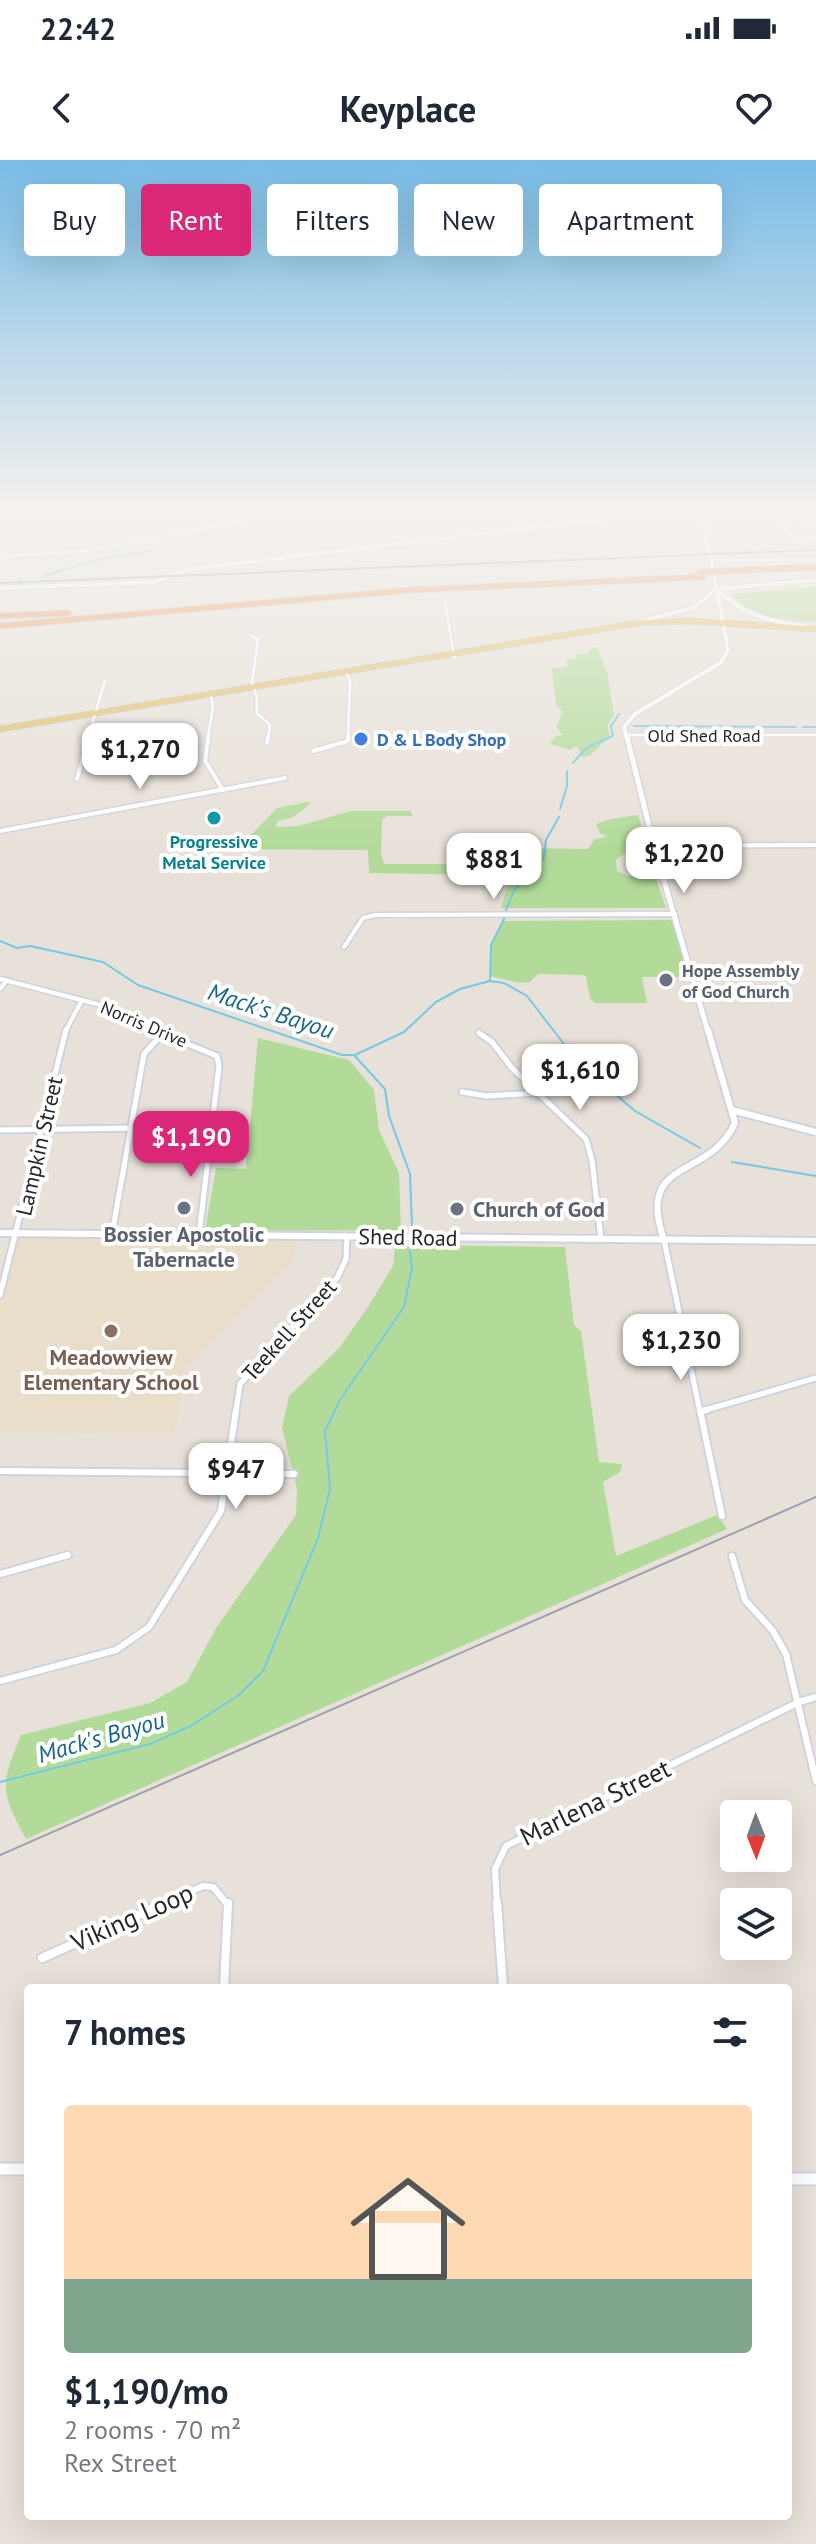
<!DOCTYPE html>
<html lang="en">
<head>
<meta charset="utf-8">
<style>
  body { margin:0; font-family:"PT Sans",sans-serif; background:#f6f6f7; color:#1f2937; height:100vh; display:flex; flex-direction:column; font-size:30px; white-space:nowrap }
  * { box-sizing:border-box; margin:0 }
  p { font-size:26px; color:#747a83 }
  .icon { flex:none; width:44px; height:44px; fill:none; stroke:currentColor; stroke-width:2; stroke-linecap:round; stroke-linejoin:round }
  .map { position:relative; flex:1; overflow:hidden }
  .panel { position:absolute; left:24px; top:1824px; width:768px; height:536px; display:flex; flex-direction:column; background:#fff; border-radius:8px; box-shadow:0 8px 32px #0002 }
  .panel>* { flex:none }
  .top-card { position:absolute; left:24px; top:24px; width:768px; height:72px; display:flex; gap:16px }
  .needle { width:52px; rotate:179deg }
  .buttons { position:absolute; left:720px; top:1640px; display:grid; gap:16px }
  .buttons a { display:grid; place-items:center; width:72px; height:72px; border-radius:8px; background:#fff; box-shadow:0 8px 32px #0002; font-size:40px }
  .price { position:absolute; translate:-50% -68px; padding:0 18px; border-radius:16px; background:#fff; color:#222; font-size:26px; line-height:52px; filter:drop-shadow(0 2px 4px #0008) }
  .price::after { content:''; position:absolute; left:50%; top:48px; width:24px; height:18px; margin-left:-12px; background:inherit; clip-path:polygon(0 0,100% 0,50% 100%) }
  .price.current { background:#db2777; color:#fff }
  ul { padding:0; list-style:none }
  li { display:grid; align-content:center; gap:16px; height:424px; padding:0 40px }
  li+li { border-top:2px solid #e0e1e3 }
  li span { display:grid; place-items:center; height:248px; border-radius:8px; color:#555 }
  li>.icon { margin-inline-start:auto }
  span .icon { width:144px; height:144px; fill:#fffc; stroke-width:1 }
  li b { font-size:34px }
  h2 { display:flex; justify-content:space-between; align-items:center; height:96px; padding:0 40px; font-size:34px }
  .pill { padding:0 28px; border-radius:8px; background:#fff; box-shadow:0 8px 32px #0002; font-size:28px; line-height:72px }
  .pill.current { background:#db2777; color:#fff }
  .status { display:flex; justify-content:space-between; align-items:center; height:56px; padding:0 40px; background:#fff; direction:ltr }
  .status svg { height:22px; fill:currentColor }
  header { display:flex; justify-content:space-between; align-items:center; height:104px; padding:0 40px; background:#fff; font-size:36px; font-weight:700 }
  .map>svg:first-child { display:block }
</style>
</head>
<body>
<div class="status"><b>22:42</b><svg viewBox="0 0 49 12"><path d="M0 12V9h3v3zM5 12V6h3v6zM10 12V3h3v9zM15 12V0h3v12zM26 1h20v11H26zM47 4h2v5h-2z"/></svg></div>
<header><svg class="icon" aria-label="back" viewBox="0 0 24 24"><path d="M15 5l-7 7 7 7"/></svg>Keyplace<svg class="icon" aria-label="heart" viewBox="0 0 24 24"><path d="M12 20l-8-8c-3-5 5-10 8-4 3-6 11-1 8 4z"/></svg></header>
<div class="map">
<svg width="816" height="2384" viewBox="0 0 816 2384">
  <rect width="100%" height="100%" fill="#e8e1d9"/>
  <polygon fill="#e9deca" points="18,1074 298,1076 292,1102 187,1206 174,1274 0,1272 0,1135"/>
  <g fill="#b2db9a">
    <path d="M 816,427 L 816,462 C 786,459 752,460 731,434 Z"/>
    <path d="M 597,487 L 607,512 L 614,555 L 607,565 L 610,576 C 600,582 596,597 582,597 L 577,586 L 570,590 L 550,584 L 555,577 L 563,575 L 556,567 L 563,552 L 556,545 L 552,508 L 567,507 L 567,500 L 576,498 L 575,495 L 589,493 L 591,488 Z"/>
    <polygon points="308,642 311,643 293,657 278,661 276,667 298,666 351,651 411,651 412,656 387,656 382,660 381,694 384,704 507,704 506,695 514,688 588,689 595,679 607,677 600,673 596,664 611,659 638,655 652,700 640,700 624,694 616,700 617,711 627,716 656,719 666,748 501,748 510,717 504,715 369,713 368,690 230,689 254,672 277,648"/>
    <polygon points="671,760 689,817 642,817 647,843 595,843 590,838 586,816 582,815 538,814 530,822 519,823 490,816 490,785 503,761"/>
    <polygon points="258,878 349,900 374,930 379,970 399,1013 401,1070 205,1071 216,1008 246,1009"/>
    <path d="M 395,1085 L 565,1087 L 574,1165 L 581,1171 L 599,1302 L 622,1304 L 620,1312 L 603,1322 L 616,1396 L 717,1355 L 727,1369 L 26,1679 C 0,1630 0,1626 21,1575 L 150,1543 L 187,1522 L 216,1468 L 296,1355 L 297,1329 L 282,1267 L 289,1236 L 339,1188 L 368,1147 L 393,1106 Z"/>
  </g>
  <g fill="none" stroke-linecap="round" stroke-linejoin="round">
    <g stroke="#74c9e3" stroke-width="2">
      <polyline points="256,363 308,353"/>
      <polyline points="44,416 92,401 153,390"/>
      <polyline points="11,426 20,424 19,419"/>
      <polyline points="634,566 796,567"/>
      <polyline points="803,567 816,567"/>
      <polyline points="573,603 586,588 613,576 611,566 619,554"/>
      <polyline points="560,649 567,626 567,611"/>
      <polyline points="506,750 515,729 544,698 546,680 559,657"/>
      <polyline points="0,781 17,788 30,786 103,802 138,825 342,895 354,895 385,929 389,956 410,1014 412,1067"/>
      <polyline points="490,821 491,785 505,757"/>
      <polyline points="355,895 404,872 436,842 460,829 490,821 504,823 527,836 577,901 635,951 700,988"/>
      <polyline points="732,1002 816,1016"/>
      <polyline points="0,1622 150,1584 191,1566 239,1535 263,1511 318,1378 330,1329 325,1271 340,1240 404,1147 412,1108 410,1091"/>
    </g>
    <g stroke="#cfd3df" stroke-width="5">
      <g id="minor-far4">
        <polyline points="539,353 540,361 547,366"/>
        <polyline points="570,353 576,362"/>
        <polyline points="816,360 781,358 792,377 816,378"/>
        <path d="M 0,395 C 94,397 181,373 272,353"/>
        <polyline points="712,400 816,400"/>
        <polyline points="0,402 10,396"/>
        <polyline points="445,440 454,498"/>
        <polyline points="250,475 258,479 252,523 257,537 257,553 270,565 268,579"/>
        <polyline points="345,511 350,520 348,579"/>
        <polyline points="625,575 816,575"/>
        <polyline points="88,579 105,520"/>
        <polyline points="208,579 213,545 210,534"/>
      </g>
    </g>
    <g stroke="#cfd3df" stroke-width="7">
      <g id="minor-far3">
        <polyline points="208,577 205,601 223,630"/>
        <polyline points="267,583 268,577"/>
        <polyline points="313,591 348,581 348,577"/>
        <polyline points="77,619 89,577"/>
        <polyline points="0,671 285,618"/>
        <polyline points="654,686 816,685"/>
        <polyline points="344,787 363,758 375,755 675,754"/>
        <polyline points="0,819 120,850 158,872"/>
        <polyline points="0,829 7,820"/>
        <polyline points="65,872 82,840"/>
      </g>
    </g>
    <g stroke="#cfd3df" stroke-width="9">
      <g id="minor-far2">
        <polyline points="153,870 217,896 219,906 199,1075"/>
        <polyline points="479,873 492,882 512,908 586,979 592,1000 601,1079"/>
        <polyline points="462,932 487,936 537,933"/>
        <polyline points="0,970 211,967"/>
        <polyline points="112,1074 144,894 163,873"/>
        <polyline points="664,1080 700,1252"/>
        <polyline points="0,1135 66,870"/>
        <polyline points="702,1251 816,1218"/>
        <polyline points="236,1252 240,1224 337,1118 346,1099 347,1076"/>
      </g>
    </g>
    <g stroke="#cfd3df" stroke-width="10">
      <g id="minor-far1">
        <polyline points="700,1250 722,1356"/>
        <polyline points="702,1251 707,1250"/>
        <polyline points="0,1311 294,1314"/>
        <polyline points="732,1396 745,1440 773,1471 786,1494 816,1621"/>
        <polyline points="0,1414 68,1395"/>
        <polyline points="0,1521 116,1490 149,1467 221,1351 236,1250"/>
        <polyline points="161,1745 203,1726 213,1727 228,1745"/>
        <polyline points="497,1745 495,1709 506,1686 799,1542 816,1537"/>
      </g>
    </g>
    <g stroke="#cfd3df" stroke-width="12">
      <g id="minor">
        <polyline points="497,1743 503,1828"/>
        <polyline points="42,1798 165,1743"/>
        <polyline points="224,1828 228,1743"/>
      </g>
    </g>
    <g stroke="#cfd3df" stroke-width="6">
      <g id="tertiary-far3">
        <polyline points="716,429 816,420"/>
        <polyline points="627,579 624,567 635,554 720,503 728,491 724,467"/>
      </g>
    </g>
    <g stroke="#cfd3df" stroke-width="8">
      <polyline id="tertiary-far2" points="627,577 654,686 708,872"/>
    </g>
    <g stroke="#cfd3df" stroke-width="10">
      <g id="tertiary-far1">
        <polyline points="732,950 816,972"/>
        <polyline points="0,1073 816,1081"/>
        <path d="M 664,1080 C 635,996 709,1021 735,963 L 708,870"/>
      </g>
    </g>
    <g stroke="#cfd3df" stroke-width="15">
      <g id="tertiary">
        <polyline points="0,2009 28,2009"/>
        <polyline points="788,2019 816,2019"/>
      </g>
    </g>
    <g stroke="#cfd3df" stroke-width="6">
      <g id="secondary">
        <polyline points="711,353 704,365 724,467"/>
        <polyline points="0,428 155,422 189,409 653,353"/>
        <path d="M 717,429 C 742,454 770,462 805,466"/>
        <polyline points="638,462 693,448 716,429"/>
      </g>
    </g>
    <g stroke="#c3c3c3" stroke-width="7">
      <polyline id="primary" points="0,569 638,463 689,461 816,469"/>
    </g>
    <g stroke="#c3c3c3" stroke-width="7">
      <g id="motorway">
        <polyline points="726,411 816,407"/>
        <polyline points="0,456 68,453"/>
        <polyline points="0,466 411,430 703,417"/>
      </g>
    </g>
    <use href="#minor-far4" stroke="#fff" stroke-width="3"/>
    <use href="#minor-far3" stroke="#fff" stroke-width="4"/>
    <use href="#minor-far2" stroke="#fff" stroke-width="5"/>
    <use href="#minor-far1" stroke="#fff" stroke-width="6"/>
    <use href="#minor" stroke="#fff" stroke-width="8"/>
    <use href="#tertiary-far3" stroke="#fff" stroke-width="4"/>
    <use href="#tertiary-far2" stroke="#fff" stroke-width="5"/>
    <use href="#tertiary-far1" stroke="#fff" stroke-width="6"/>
    <use href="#tertiary" stroke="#fff" stroke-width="11"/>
    <use href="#secondary" stroke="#fff" stroke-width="4"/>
    <use href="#primary" stroke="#e3c164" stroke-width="5"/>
    <use href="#motorway" stroke="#ef985e" stroke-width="5"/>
    <g stroke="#9da0b0" stroke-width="2">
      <polyline points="0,423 816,390"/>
      <polyline points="0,1695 816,1337"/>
    </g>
    <g stroke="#c3c3c3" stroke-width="7" stroke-linecap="butt">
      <polyline id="motorway-bridge" points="699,412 726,411"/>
    </g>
    <use href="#motorway-bridge" stroke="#ef985e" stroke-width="5"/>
  </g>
  <linearGradient id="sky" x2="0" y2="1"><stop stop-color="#79bce6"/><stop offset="0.51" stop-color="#f5f2ee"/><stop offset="1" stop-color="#f5f2ee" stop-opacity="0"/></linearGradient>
  <rect width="816" height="687" fill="url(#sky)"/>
  <circle fill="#3f7fe0" stroke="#fff" stroke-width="3" cx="361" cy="579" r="8"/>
  <circle fill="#0f9aa8" stroke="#fff" stroke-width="3" cx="214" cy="658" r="8"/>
  <g fill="#6b7280" stroke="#fff" stroke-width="3">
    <circle cx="666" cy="820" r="8"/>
    <circle cx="184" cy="1048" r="8"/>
    <circle cx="457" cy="1049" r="8"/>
  </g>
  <circle fill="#8d6e63" stroke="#fff" stroke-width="3" cx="111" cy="1171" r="8"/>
  <g text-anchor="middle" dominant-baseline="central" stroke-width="8" stroke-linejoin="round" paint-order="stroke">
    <g font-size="18" fill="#272727" stroke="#fff">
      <text x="704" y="575">Old Shed Road</text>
      <text transform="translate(144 864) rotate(23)">Norris Drive</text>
    </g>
    <g font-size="18" font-weight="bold" fill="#366cbe" stroke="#fff" text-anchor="start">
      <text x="377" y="579">D &amp; L Body Shop</text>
    </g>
    <g font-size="18" font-weight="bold" fill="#0d838f" stroke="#fff">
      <text x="214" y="681">Progressive<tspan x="214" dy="21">Metal Service</tspan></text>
    </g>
    <g font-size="18" font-weight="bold" fill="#5b616d" stroke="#fff" text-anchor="start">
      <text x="682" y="810">Hope Assembly<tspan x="682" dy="21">of God Church</tspan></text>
    </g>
    <g font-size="22" fill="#272727" stroke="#fff">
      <text transform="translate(39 986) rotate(-77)">Lampkin Street</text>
      <text transform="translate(408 1077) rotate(1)">Shed Road</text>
      <text transform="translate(289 1170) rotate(-48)">Teekell Street</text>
    </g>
    <g font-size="22" font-weight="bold" fill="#5b616d" stroke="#fff" text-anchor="start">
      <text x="473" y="1049">Church of God</text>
      <text x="184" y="1074" text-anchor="middle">Bossier Apostolic<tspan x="184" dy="25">Tabernacle</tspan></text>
    </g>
    <g font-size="22" font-weight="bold" fill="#785e54" stroke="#fff">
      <text x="111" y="1197">Meadowview<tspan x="111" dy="25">Elementary School</tspan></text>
    </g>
    <g font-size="24" font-style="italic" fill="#18678a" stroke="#fff">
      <text transform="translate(271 851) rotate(18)">Mack's Bayou</text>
      <text transform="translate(101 1577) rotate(-16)">Mack's Bayou</text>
    </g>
    <g font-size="26" fill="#272727" stroke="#fff">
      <text transform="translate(595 1642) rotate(-26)">Marlena Street</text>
      <text transform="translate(132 1757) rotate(-24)">Viking Loop</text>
    </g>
  </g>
</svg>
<div class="buttons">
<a><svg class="needle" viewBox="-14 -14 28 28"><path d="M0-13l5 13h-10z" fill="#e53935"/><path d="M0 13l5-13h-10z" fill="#747a83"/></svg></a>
<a><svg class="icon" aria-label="layers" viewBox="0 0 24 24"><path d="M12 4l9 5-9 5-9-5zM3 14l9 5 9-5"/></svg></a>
</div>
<b class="price" style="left:140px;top:631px">$1,270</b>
<b class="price" style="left:684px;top:735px">$1,220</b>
<b class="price" style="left:494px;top:741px">$881</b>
<b class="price" style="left:580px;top:952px">$1,610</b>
<b class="price current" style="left:191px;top:1019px">$1,190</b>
<b class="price" style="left:681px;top:1222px">$1,230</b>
<b class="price" style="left:236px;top:1351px">$947</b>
<div class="top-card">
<a class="pill">Buy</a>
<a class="pill current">Rent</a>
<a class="pill">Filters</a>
<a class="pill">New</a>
<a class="pill">Apartment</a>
</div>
<section class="panel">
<h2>7 homes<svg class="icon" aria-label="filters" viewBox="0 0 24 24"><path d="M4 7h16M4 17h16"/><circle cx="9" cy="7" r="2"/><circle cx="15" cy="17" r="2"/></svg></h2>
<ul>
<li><span style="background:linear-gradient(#ffd9b3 70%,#7fa58c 0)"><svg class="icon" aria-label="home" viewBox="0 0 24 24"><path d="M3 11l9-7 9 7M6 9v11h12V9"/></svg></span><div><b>$1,190/mo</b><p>2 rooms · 70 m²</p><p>Rex Street</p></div></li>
</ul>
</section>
</div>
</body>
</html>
